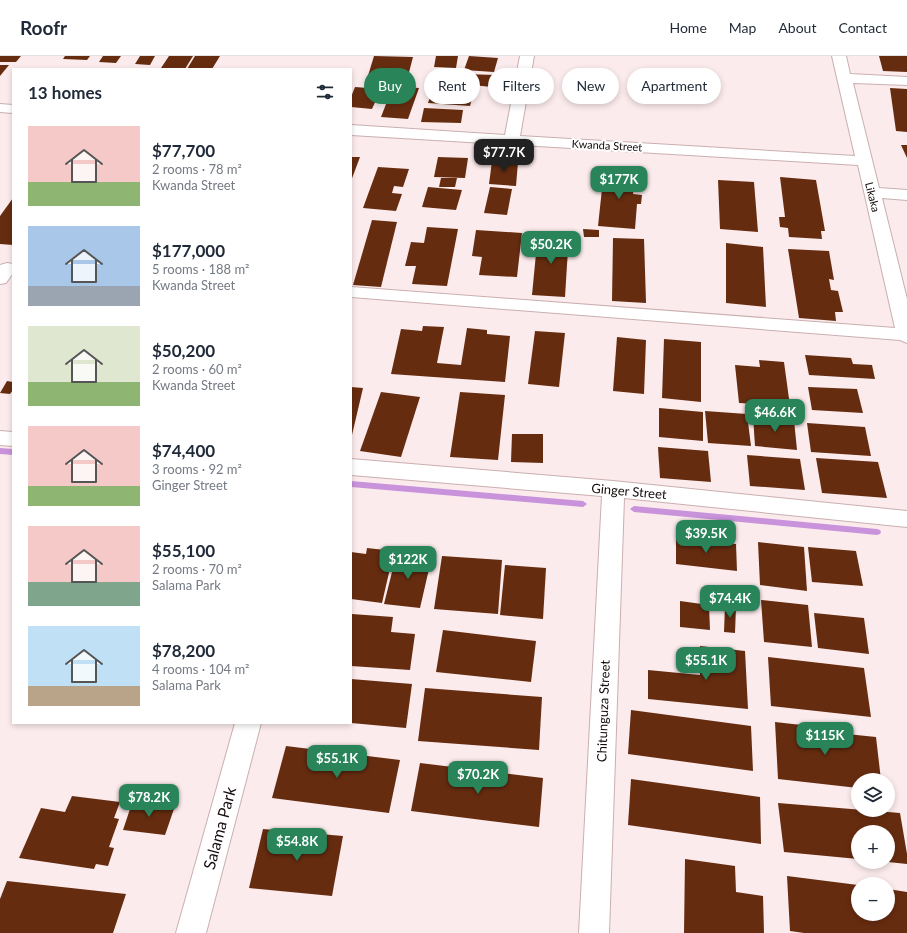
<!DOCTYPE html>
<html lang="en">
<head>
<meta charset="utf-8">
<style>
  body { margin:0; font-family:Lato,sans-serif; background:#f6f6f7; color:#1f2937; height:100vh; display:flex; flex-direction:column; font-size:15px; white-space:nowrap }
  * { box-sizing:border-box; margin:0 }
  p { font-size:13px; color:#747a83 }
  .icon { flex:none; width:22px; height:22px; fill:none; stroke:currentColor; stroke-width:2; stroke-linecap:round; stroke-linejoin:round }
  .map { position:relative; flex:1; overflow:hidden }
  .panel { position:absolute; left:12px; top:12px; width:340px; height:656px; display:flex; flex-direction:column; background:#fff; border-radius:0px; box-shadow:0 2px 6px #0003 }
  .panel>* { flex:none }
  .top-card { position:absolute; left:364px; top:12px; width:380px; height:36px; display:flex; gap:8px }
  .controls { position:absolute; left:851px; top:717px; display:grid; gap:8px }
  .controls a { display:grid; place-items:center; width:44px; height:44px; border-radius:50%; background:#fff; box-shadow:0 2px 6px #0003; font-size:20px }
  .price { position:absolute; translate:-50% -34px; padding:0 9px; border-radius:8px; background:#29845a; color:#fff; font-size:13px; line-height:26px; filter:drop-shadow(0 1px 2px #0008) }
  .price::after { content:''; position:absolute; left:50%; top:24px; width:12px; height:9px; margin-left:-6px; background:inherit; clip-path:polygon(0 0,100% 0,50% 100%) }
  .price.current { background:#222; color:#fff }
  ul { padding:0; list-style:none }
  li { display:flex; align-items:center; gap:12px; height:100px; padding:0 16px }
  li span { display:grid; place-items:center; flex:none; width:112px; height:80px; border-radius:0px; color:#555 }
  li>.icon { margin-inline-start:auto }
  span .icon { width:48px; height:48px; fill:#fffc; stroke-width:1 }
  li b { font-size:17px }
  h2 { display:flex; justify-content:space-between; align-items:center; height:48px; padding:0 16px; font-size:17px }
  .tag { padding:0 14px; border-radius:18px; background:#fff; box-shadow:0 2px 6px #0003; font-size:14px; line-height:36px }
  .tag.current { background:#29845a; color:#fff }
  header { display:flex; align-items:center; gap:24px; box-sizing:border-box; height:56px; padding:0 20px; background:#fff; border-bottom:1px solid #e0e1e3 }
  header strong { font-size:19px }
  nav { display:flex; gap:22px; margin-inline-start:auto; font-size:14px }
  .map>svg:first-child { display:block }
</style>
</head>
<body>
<header>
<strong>Roofr</strong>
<nav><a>Home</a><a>Map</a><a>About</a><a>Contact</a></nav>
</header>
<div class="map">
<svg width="907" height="877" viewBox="0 0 907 877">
  <rect width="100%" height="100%" fill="#fcebec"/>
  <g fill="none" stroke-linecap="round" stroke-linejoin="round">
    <g fill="#c893db" fill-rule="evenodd">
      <polygon points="0,392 13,393 13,399 0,398"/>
      <polygon points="351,425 583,445 587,448 583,451 351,431"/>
      <polygon points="634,450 877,473 880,474 881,476 880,478 877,479 634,456 630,453"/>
    </g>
  </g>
  <g fill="#662c10">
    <polygon points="0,0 21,0 16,6 0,6"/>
    <polygon points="65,0 90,0 87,4 63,3"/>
    <polygon points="103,0 121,0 116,7 99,6"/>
    <polygon points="140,0 155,0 150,9 135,8"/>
    <polygon points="169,0 193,0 185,13 161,12"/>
    <polygon points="195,0 220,0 212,13 187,13"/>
    <polygon points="374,0 413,1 407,24 367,23"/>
    <polygon points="436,0 458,0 456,12 434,11"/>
    <polygon points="469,0 498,2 494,16 464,14"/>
    <polygon points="879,0 907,0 907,16 883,15"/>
    <polygon points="0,9 9,9 0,20"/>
    <polygon points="465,18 495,19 492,31 462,28"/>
    <polygon points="393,30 419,32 408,63 381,61"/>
    <polygon points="355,31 381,33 372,53 351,51 351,41"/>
    <polygon points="890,32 907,33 907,76 896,75"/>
    <polygon points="433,33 474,35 470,50 428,47"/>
    <polygon points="424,52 463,54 461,67 421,66"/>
    <polygon points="901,89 907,89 907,102"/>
    <polygon points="351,101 360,101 351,125"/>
    <polygon points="438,101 468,102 465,122 434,121"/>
    <polygon points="492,105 518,106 516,130 489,128"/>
    <polygon points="378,111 409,113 403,131 394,130 392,137 402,138 396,155 363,152"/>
    <polygon points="604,114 639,117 638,129 634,129 633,138 642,139 641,148 637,148 635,173 598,170"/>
    <polygon points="780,121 816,124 825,175 821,175 822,183 789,181 788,172 780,171 779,161 785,161"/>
    <polygon points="441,122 457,122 455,131 439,131"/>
    <polygon points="718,124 754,126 758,176 720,173"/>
    <polygon points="428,131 462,134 456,154 422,151"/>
    <polygon points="490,131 512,133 507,159 484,157"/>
    <polygon points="13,142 13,189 0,188 0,160"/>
    <polygon points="372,164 397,166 381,231 353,229"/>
    <polygon points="427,171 458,173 447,230 412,228 416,210 405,210 411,186 424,187"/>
    <polygon points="583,173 599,174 599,181 584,181"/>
    <polygon points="476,174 522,177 517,221 479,219 482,201 472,200"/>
    <polygon points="538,177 569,178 565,241 532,239"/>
    <polygon points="613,182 644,183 646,247 612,245"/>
    <polygon points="726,187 763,191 766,251 726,247"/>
    <polygon points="788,193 829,195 834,224 829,223 831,234 838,235 843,256 835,256 836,265 799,262"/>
    <polygon points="423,270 444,271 437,307 461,309 467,272 487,274 487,278 510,280 505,326 391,318 401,273 422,275"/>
    <polygon points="535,275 565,277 559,331 528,328"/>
    <polygon points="617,281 646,284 644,338 613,335"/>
    <polygon points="664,283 701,286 701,346 662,342"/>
    <polygon points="805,299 851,302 853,308 872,309 875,323 809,319"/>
    <polygon points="759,304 784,306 790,350 739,347 735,309 760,311"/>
    <polygon points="7,325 13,326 13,334 10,338 0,337"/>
    <polygon points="351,331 363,332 352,379 351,379"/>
    <polygon points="808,331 857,333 863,357 812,354"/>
    <polygon points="381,336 420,341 401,401 360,395"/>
    <polygon points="460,336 505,339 498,404 450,401"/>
    <polygon points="659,352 703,356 703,385 659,381"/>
    <polygon points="705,355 747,358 751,390 708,387"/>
    <polygon points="753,360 794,364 797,394 755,390"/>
    <polygon points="807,367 865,371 871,400 811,396"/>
    <polygon points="512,378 543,378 543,407 511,406"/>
    <polygon points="658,391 708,395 711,426 660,422"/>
    <polygon points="747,399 800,403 805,434 750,430"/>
    <polygon points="816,402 878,406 887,442 822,437"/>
    <polygon points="676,481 736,488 737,515 676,508"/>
    <polygon points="758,486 804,491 807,535 760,529"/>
    <polygon points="808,491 856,495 863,530 812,526"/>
    <polygon points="367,492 394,495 382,547 351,543 351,496 366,498"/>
    <polygon points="397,496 432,500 420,552 384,548"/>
    <polygon points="442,500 502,504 498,558 434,553"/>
    <polygon points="505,509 546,512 543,563 500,559"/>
    <polygon points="761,544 808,549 812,591 764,586"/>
    <polygon points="680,545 709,549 710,574 680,571"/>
    <polygon points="725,549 736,551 735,577 724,576"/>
    <polygon points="814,557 864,562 869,598 818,592"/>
    <polygon points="352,558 393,561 391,576 415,578 410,614 351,610"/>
    <polygon points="443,574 536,585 531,626 436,616"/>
    <polygon points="700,590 745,595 748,653 648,643 648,614 700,619"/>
    <polygon points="768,601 864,612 871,661 771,650"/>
    <polygon points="351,623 412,628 406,672 351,667"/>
    <polygon points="425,632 542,641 539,694 418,685"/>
    <polygon points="631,654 751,670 753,715 628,698"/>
    <polygon points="775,666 837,673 837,677 876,681 881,724 858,724 858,732 778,723"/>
    <polygon points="286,690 400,704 389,757 272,742"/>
    <polygon points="420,707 543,722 539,771 411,755"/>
    <polygon points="631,723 760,741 761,788 628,769"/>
    <polygon points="72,740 120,746 114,762 119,763 109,791 114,792 108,810 96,808 94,813 19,802 41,752 65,756"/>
    <polygon points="133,744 175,750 165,779 123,774"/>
    <polygon points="778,747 900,757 907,798 907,808 888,806 888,776 858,776 858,803 784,796"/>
    <polygon points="263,773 343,780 332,840 249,832"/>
    <polygon points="685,803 735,810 736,836 763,840 764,877 684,877"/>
    <polygon points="787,820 858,829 858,858 888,858 888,833 907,836 907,877 804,877 790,875"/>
    <polygon points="7,825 126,838 113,877 0,877 0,843"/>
  </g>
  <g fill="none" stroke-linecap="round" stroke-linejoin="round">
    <g stroke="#caafb0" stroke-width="2">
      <g id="minor">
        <polygon points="520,0 534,0 520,80 855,100 832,0 846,0 850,18 907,21 907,29 853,27 879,132 907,134 907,144 882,142 907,243 907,287 900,284 351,241 351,231 895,272 858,109 351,79 351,69 505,79"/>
        <polygon points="0,48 13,49 13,57 0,56"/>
        <polygon points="7,207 13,208 13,217 6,227 0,228 0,209"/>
        <polygon points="0,375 13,376 13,390 0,389"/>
        <polygon points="351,403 613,425 907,455 907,471 624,442 609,877 579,877 602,440 351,419"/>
        <polygon points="235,667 261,667 206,877 176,877"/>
      </g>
    </g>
    <use href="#minor" fill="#fff" fill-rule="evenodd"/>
  </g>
  <g text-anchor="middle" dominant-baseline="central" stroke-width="4" stroke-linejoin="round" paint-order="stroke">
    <g font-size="11" fill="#140b0b" stroke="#fff">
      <text transform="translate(607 89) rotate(3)">Kwanda Street</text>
      <text transform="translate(873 141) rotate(76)">Likaka</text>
    </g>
    <g font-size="13" fill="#140b0b" stroke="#fff">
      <text transform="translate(629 435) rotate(5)">Ginger Street</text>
      <text transform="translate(603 655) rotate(-88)">Chitunguza Street</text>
    </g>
    <g font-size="16" fill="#140b0b" stroke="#fff">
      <text transform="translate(219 772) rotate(-75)">Salama Park</text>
    </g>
  </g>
</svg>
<div class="controls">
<a><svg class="icon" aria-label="layers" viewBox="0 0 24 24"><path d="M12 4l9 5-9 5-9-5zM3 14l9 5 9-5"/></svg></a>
<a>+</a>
<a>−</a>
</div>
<b class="price current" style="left:504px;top:117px">$77.7K</b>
<b class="price" style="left:619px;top:144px">$177K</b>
<b class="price" style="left:551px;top:209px">$50.2K</b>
<b class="price" style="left:775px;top:377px">$46.6K</b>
<b class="price" style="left:706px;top:498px">$39.5K</b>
<b class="price" style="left:408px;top:524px">$122K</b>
<b class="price" style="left:730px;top:563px">$74.4K</b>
<b class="price" style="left:706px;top:625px">$55.1K</b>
<b class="price" style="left:825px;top:700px">$115K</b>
<b class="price" style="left:337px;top:723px">$55.1K</b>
<b class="price" style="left:478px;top:739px">$70.2K</b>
<b class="price" style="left:149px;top:762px">$78.2K</b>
<b class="price" style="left:297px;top:806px">$54.8K</b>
<div class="top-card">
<a class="tag current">Buy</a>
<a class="tag">Rent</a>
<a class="tag">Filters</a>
<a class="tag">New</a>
<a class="tag">Apartment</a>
</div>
<section class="panel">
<h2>13 homes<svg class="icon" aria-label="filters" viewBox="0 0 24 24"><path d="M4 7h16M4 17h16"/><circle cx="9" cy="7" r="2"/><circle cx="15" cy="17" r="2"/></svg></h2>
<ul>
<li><span style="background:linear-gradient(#f6c9c9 70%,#8fb573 0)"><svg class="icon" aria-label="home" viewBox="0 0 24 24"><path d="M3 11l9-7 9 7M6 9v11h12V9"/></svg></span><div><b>$77,700</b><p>2 rooms · 78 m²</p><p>Kwanda Street</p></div></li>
<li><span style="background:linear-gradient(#a9c7e8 75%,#9aa5b1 0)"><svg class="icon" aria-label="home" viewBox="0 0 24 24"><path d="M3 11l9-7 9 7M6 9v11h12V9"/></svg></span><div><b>$177,000</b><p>5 rooms · 188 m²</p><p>Kwanda Street</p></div></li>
<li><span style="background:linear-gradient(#dfe7d0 70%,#8fb573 0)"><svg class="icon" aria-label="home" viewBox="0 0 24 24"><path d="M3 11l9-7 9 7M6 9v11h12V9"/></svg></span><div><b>$50,200</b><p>2 rooms · 60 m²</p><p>Kwanda Street</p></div></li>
<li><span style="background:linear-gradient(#f6c9c9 75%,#8fb573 0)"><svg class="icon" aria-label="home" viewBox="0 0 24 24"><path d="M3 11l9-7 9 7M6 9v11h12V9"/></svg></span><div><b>$74,400</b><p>3 rooms · 92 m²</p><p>Ginger Street</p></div></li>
<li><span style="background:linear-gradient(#f6c9c9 70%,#7fa58c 0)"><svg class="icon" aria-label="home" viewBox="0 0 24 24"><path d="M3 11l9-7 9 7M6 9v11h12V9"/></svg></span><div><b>$55,100</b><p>2 rooms · 70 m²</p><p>Salama Park</p></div></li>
<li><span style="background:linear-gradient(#bfe0f5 75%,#b9a48a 0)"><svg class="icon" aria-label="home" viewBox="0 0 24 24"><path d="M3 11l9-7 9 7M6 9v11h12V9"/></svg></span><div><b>$78,200</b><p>4 rooms · 104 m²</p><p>Salama Park</p></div></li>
</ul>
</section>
</div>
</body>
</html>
